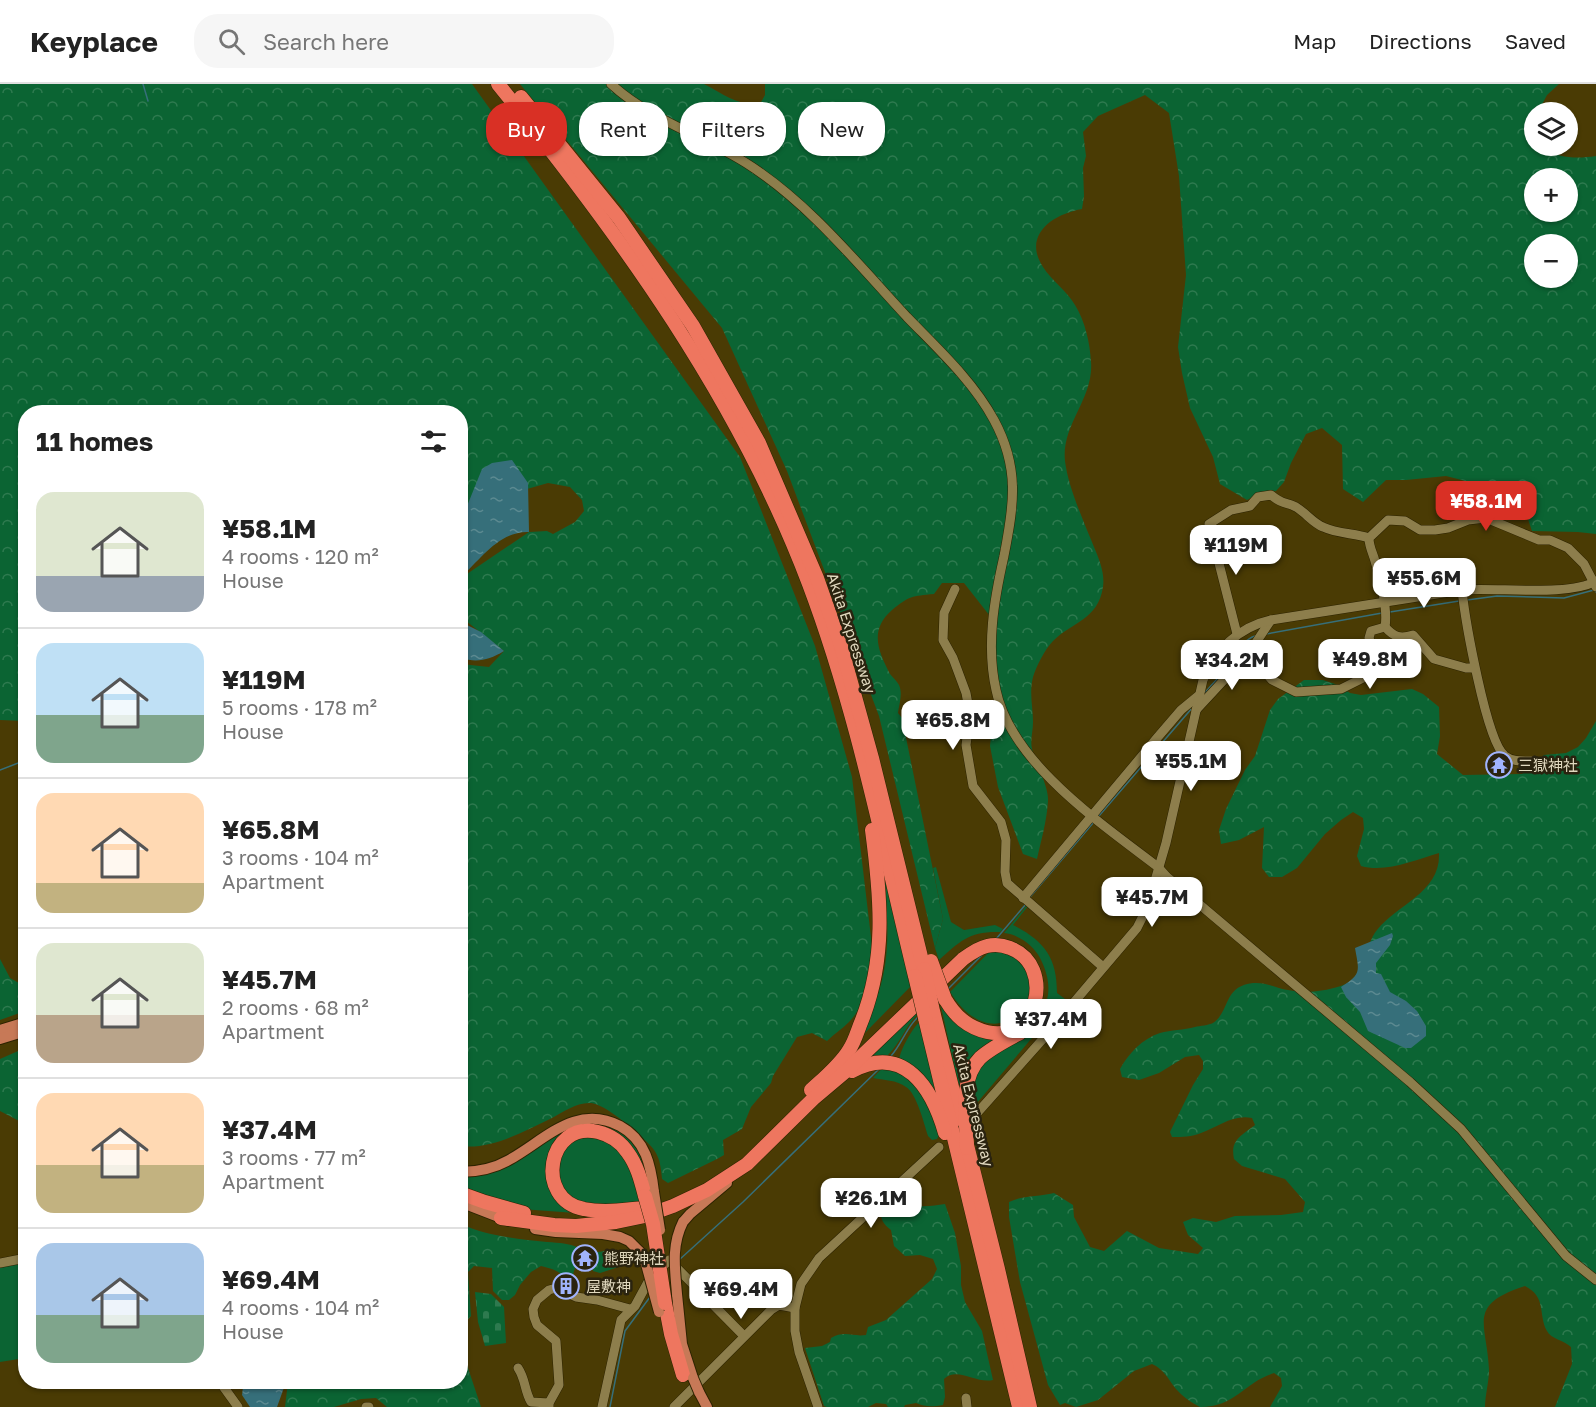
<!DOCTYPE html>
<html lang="en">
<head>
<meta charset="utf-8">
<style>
  body { margin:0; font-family:"Golos Text","Noto Sans JP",sans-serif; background:#f6f6f6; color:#222; height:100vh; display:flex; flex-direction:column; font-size:22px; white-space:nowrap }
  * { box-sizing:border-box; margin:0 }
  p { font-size:20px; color:#767676 }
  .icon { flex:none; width:33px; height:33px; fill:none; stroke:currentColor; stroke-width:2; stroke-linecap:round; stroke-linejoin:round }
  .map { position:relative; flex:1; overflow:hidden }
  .side { position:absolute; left:18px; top:321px; width:450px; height:984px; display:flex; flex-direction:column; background:#fff; border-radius:24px; box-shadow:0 2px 4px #0004 }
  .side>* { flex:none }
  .banner { position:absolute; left:486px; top:18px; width:570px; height:54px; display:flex; gap:12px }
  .buttons { position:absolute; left:1524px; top:18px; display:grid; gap:12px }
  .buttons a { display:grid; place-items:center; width:54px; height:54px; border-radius:50%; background:#fff; box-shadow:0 2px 4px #0004; font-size:30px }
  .price { position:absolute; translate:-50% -51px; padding:0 14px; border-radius:12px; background:#fff; color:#222; font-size:20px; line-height:39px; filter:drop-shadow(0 2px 3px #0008) }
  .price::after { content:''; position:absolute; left:50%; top:36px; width:18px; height:14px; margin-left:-9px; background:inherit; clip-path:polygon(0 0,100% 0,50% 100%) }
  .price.on { background:#d93025; color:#fff }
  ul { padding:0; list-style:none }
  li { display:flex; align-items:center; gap:18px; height:150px; padding:0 18px }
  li+li { border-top:2px solid #e0e0e0 }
  li span { display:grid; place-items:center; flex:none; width:168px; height:120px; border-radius:18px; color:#555 }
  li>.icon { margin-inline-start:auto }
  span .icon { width:72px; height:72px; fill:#fffc; stroke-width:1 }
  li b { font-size:26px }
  h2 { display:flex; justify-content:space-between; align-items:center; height:72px; padding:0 18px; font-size:26px }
  .tag { padding:0 21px; border-radius:24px; background:#fff; box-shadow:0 2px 4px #0004; font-size:21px; line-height:54px }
  .tag.on { background:#d93025; color:#fff }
  header { display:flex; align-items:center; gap:36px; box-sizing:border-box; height:84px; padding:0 30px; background:#fff; border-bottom:2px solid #e0e0e0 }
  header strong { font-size:28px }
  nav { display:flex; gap:33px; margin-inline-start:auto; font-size:21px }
  .search { width:420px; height:54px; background:#f6f6f6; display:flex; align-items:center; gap:15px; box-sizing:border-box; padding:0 21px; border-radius:24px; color:#767676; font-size:22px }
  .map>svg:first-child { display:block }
</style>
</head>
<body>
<header>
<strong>Keyplace</strong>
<div class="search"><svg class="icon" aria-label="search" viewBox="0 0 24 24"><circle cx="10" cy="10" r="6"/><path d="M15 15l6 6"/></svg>Search here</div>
<nav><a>Map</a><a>Directions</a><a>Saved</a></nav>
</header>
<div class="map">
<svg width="1596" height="1323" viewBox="0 0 1596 1323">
  <defs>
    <pattern id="forest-crowns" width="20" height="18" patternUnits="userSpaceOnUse" patternTransform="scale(1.5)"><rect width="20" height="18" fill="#0b6433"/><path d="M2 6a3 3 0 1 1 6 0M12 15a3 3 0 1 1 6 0" fill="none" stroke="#2e7a4f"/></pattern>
    <pattern id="cemetery-stones" width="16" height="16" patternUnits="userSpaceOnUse" patternTransform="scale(1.5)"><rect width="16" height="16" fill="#0b6433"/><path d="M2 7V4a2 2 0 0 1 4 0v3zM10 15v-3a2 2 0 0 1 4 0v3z" fill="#2e7a4f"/></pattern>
    <pattern id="water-ripples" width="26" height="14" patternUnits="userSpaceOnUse" patternTransform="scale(1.5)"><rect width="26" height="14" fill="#366f7a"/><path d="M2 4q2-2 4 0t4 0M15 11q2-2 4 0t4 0" fill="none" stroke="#5c8a91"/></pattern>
  </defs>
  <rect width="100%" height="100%" fill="#4a3b04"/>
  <g fill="#0b6433">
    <path d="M 884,779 L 911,902 L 860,954 C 866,939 873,925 878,910 C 892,870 888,821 881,780 Z"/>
    <path d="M 936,783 L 951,838 L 964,846 L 995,841 L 1003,845 L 1000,848 C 970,847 960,857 939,876 L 935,864 L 943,835 L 933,784 Z"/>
    <path d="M 1027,821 L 1028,822 L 1013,841 C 1044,857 1057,873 1057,909 L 1065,915 L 971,1026 C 970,1012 973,993 981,982 C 986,975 996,970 1003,965 C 1035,940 1063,919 1040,874 C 1034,862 1018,850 1004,849 Z"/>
    <path d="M 992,865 C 1007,866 1009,868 1020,878 C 1056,909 996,981 950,908 Z"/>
    <polygon points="940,918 949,925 1003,950 986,966 960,1008"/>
    <path d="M 917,921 L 919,929 C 906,941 901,958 888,971 L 899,976 C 901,964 912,945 921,936 L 948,1042 L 918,991 L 859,977 Z"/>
    <path d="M 884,982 C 926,997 926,1012 939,1051 L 937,1055 L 932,1056 L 928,1052 C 924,1040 917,1010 906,1003 C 897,996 883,996 873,994 Z"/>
    <polygon points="580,1038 609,1039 636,1058 645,1079 652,1107 620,1055 567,1050 552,1102 589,1130 521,1125 461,1106 460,1091 465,1091"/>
    <polygon points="599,1051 626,1073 644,1116 613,1124 572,1117 560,1106 556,1075 576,1052"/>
    <polygon points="25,1179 25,1274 0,1278 0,1183"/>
  </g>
  <g fill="url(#forest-crowns)" fill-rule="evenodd">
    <path d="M 0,0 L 472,0 L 740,373 L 815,562 L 852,693 L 873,870 C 870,893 866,921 849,938 C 842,945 834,950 827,957 L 812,949 L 797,953 L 773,992 L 771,999 L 751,1023 L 742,1045 L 723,1056 L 724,1071 L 717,1075 L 668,1099 L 662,1095 C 660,1067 654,1064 633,1046 C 624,1037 604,1021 591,1019 C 577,1018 563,1028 552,1034 C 525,1047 491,1066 461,1062 L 461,580 L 489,583 L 504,567 L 461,533 L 461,494 L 529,448 L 547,447 L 553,450 L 575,438 L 584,427 L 582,416 L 570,403 L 548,399 L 527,405 L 461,465 L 460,328 L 26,328 L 25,637 L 0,636 Z"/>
    <path d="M 520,0 L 704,0 C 725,11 736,21 760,20 L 765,11 L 765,0 L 1559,0 L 1547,11 L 1538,28 L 1534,28 L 1534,62 L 1542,62 L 1543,65 C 1559,74 1577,75 1596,72 L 1596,450 L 1578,448 L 1532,447 L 1528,435 L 1528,418 L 1519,410 L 1501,409 L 1489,403 L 1446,392 L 1406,396 L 1386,396 L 1363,418 L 1343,405 L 1342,361 L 1322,344 L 1306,350 L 1291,379 L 1284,398 L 1276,407 L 1261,409 L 1247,416 L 1220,400 L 1213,373 L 1190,324 L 1182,289 L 1178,263 L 1186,191 L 1179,92 L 1169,29 L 1145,11 L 1098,32 L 1083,48 L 1086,72 L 1083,84 L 1084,112 L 1082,125 C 1053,130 1022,151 1043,183 C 1051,196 1066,206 1075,221 C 1085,237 1090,259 1091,278 C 1094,314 1061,341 1065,377 C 1068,403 1084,438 1094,463 C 1099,475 1105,489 1103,503 C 1098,536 1072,538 1053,557 C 1045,565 1036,583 1033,593 C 1029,609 1033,623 1033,638 C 1033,647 1030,657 1032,665 C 1036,680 1049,703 1048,717 C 1047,736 1041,757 1037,775 L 1023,770 L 998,703 L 990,662 L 996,601 L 993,564 L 997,541 L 964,499 L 942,499 L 934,510 C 912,512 909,512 892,526 C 869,546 878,567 890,590 C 893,594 897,597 899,601 C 903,610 899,620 898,629 L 902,634 L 943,835 L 935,864 L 879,632 L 787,387 L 722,244 ZM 1534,94 L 1568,94 L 1568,128 L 1534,128 ZM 1534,160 L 1568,160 L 1568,194 L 1534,194 Z"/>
    <path d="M 1304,596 L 1323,596 L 1338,601 L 1350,609 L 1361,611 L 1412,605 L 1423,610 L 1439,623 L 1440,652 L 1437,670 L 1463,691 L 1522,690 L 1544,671 L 1566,669 L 1578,663 L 1586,654 L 1596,637 L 1596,1323 L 1555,1323 L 1572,1280 L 1571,1263 C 1564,1256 1551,1255 1547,1247 C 1538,1231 1547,1213 1525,1202 C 1466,1221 1487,1239 1489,1286 C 1489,1298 1485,1311 1485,1323 L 1270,1323 L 1282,1302 L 1281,1294 L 1274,1289 C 1244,1298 1236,1323 1200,1323 C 1192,1319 1182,1312 1176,1305 C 1167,1294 1165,1286 1152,1280 L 1134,1287 L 1098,1316 L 1076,1323 L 1065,1319 L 1060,1321 L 1048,1301 L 1020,1198 L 1009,1133 L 1009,1118 C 1024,1111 1039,1113 1054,1109 L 1073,1121 L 1074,1133 L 1090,1163 L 1104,1167 L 1127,1147 L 1159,1164 L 1198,1170 L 1203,1164 L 1188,1151 L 1183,1138 L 1193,1134 L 1216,1138 L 1235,1132 L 1281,1131 L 1303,1128 L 1305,1118 L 1285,1095 L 1242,1082 L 1234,1075 C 1230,1056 1241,1052 1255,1041 L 1252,1034 C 1233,1030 1218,1043 1201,1049 C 1192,1053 1182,1053 1172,1053 L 1170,1048 L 1193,1001 L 1203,985 L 1203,977 L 1199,971 L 1185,973 L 1159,989 L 1139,996 L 1122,993 L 1120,985 C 1129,969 1142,955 1160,949 C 1171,946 1184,946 1195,943 C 1200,942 1209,941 1213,939 C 1230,928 1223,902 1253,899 C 1266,898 1276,904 1288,906 C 1306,910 1329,907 1346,900 C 1368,890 1364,861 1377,846 C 1398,820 1441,808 1439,769 C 1415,776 1386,789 1361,782 L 1357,772 L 1364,745 L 1363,734 L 1353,728 L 1341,736 L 1325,750 L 1297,784 L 1282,793 L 1269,793 L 1262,784 L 1264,743 L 1239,756 L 1221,760 L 1219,746 L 1226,725 L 1245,686 L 1255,672 L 1270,626 L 1278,615 Z"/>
    <polygon points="0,875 10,894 26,903 25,927 0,936"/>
    <polygon points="25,964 25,1040 0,1027 0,975"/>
    <path d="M 890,1114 C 898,1114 902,1116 909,1120 C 921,1124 933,1122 945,1120 L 955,1149 L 961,1182 L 961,1201 L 965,1218 L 982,1247 L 993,1296 C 976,1300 957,1282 944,1295 L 945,1313 L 943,1321 C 933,1323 925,1323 916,1319 L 905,1321 L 904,1323 L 888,1323 L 886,1320 L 876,1319 L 868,1323 L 827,1323 L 824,1322 L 805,1264 L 822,1262 L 830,1258 L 831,1254 C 845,1246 852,1253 866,1251 L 868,1243 L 886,1236 L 932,1195 L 937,1185 L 933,1175 L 920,1171 L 905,1172 L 894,1162 L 891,1146 C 883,1140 881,1136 880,1125 Z"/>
    <path d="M 461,1140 C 487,1152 518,1155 547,1158 C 560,1159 568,1159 579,1164 C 583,1176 577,1177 574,1187 C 572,1193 573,1197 571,1202 L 568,1203 C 565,1188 554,1185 541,1182 L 531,1188 L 520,1201 L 515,1211 L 509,1216 L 502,1216 L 493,1207 L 492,1184 L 474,1182 L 468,1188 L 471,1232 L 461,1243 Z"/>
    <path d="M 610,1166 C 617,1167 629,1171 631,1179 L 600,1189 L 593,1187 L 593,1169 Z"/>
    <polygon points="461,1263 481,1323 387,1323 376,1314 361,1315 334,1323 285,1323 288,1298 460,1298"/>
  </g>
  <polygon fill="url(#cemetery-stones)" points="475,1208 491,1210 504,1223 506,1259 485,1262 478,1238"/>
  <g fill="url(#water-ripples)">
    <path d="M 512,376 L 528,399 L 529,448 C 499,447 481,475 461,493 L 461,437 L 482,385 L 492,379 Z"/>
    <path d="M 461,538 L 481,548 L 504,567 C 489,576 477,579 461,574 Z"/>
    <path d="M 1392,849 L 1393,852 L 1390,861 L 1376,879 L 1376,889 L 1381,890 L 1390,908 L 1406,917 L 1417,927 L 1426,942 L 1426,952 L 1411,964 L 1405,964 L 1368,947 L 1360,928 L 1346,913 L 1341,903 C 1362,890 1359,887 1355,864 Z"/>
    <polygon points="247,1298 286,1298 277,1323 250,1323 242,1311 243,1303"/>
  </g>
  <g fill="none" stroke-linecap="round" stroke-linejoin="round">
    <g stroke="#366f7a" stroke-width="1.5">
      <polyline points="143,0 148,17"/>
      <polyline points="1467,516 1497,512 1564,514 1594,506 1596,508"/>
      <polyline points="1390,528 1459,517"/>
      <polyline points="1266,550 1382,529"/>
      <path d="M 1204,610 C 1212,600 1222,591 1230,580 C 1237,570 1242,556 1255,552"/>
      <polyline points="0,686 26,676"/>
      <polyline points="1098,733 1193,623"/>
      <polyline points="1030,813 1093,739"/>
      <polyline points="996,855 1026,820"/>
      <polyline points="948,905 983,870"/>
      <path d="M 891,972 C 902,960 906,944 918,933"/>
      <polyline points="679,1176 743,1118 879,985"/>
      <polyline points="610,1323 625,1247 650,1213"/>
    </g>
    <g stroke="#2d2300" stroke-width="10">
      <g id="minor">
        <path d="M 611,0 C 650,36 702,51 746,79 C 808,118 857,179 907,233 C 938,265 973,297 994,336 C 1020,384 1014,421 1004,472 C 994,516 986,562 996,606 C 1011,679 1102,740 1158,783 L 1167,793 L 1410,998 L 1461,1045 L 1566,1172 L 1596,1196"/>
        <polyline points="955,505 944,529 943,556 953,574 966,609 970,631 966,661 973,702 1001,738 1006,756 1005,788 1007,799 1103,883"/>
        <path d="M 1462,506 C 1465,534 1486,657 1505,672 C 1513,678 1522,677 1531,677"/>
        <path d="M 1385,543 C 1388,526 1380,494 1375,477 C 1373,469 1369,463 1369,454 L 1388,436 L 1405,437 L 1420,446 L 1435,446 L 1448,444 L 1468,436 L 1486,434 L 1539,456 L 1550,456 L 1568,464 L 1584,480 L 1596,503"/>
        <path d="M 1237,550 L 1209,440 L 1231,426 L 1250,422 L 1258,413 L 1271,411 C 1284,422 1285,417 1296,423 C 1306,429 1313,439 1323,443 C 1338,450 1354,449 1369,454"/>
        <path d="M 1249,569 L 1272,596 L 1296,608 L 1341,605 L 1369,591 L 1378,581 L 1369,554 L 1371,547 L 1385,543 C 1394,553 1400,555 1413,551 L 1434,575 L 1466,584 L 1474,584"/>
        <polyline points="1196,626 1249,569 1271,536"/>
        <polyline points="1023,814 1157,654 1181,626 1198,612"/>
        <path d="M 978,1028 L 1042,956 L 1137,844 L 1147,824 L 1166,759 L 1203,596 C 1215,566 1239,543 1271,536 L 1462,506 C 1496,503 1569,513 1596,497"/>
        <polyline points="0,1179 26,1174"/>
        <path d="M 518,1284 C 526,1296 524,1306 531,1318 L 549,1319"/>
        <polyline points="220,1298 238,1323"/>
        <polyline points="966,1314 967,1323"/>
        <polyline points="366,1323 369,1323"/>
        <polyline points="549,1323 549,1319 559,1301 556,1257 537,1241 534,1233 533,1225 537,1216 549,1206 556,1204 576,1213 597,1216 630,1225"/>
        <polyline points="602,1323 621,1236 635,1222 648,1198 669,1176 744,1252"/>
        <polyline points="674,1323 771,1226 779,1221 795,1224"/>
        <polyline points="818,1323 799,1268 795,1247 795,1224 801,1200 819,1174 939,1063"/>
      </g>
    </g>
    <g stroke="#2d2300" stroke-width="12">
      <g id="major">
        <polyline points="0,946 26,938"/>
        <polyline points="0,955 26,947"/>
        <path d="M 460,1088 C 477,1088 495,1084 509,1076 C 545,1056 576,1019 620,1042 C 646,1056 651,1082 654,1108"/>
        <polyline points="460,1118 509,1137"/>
        <polyline points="683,1138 690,1130 727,1099"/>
        <polyline points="535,1145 556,1148 603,1150 620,1153 629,1157 640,1168"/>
        <polyline points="677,1210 682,1260 693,1294"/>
        <polyline points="699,1308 707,1323"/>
      </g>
    </g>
    <g stroke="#2d2300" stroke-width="15">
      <g id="highway">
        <path d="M 498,0 C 622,153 739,315 809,500 C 857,627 883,761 915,892"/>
        <polyline points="521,13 619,134 693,242 759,359 817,494 841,562 872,674 924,885"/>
        <polyline points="933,927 960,1035"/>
        <polyline points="925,934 1019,1323"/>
        <path d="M 852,987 C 904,959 932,1004 945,1049"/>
        <path d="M 811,1006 C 824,994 840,981 849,966 C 854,959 857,949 860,941 C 887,876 881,814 872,746"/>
        <polyline points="966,1057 998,1185 1030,1323"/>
        <path d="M 967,1064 C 967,1037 958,996 980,974 C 991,964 1007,956 1020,949"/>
        <polyline points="460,1109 485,1118 524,1129"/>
        <path d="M 644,1124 C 625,1126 603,1129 584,1125 C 534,1116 547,1036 598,1048 C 610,1051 621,1058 628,1069 C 637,1081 641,1097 645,1112"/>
        <path d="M 501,1134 L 554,1141 L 576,1142 L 616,1138 L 645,1132 L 673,1122 L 707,1106 L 747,1080 L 813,1015 L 845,988 L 963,875 C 970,870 978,864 987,862 C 995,860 1003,861 1010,864 C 1056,881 1038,960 987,948 C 967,943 955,932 945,915"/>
        <polyline points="665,1219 671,1250 683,1291"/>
      </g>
    </g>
    <use href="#minor" stroke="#8d7e4c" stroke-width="9"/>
    <use href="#major" stroke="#c77957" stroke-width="10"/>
    <use href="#highway" stroke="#ee765f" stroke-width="14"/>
    <g stroke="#2d2300" stroke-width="12" stroke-linecap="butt">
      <g id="major-bridge">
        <polyline points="654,1108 660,1146"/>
        <polyline points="640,1168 646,1180 659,1228"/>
        <path d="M 677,1210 C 675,1185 671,1162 683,1138"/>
        <polyline points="693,1294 699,1308"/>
      </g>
    </g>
    <g stroke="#2d2300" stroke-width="15" stroke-linecap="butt">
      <g id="highway-bridge">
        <polyline points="931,877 945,915"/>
        <polyline points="924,885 933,927"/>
        <polyline points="915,892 925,934"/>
        <polyline points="645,1112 653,1140 665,1219"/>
      </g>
    </g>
    <use href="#major-bridge" stroke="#c77957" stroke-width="10"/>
    <use href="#highway-bridge" stroke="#ee765f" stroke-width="14"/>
  </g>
  <defs>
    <g id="temple-ring" transform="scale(1.35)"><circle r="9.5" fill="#2a230f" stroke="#a0b3fd" stroke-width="1.5"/><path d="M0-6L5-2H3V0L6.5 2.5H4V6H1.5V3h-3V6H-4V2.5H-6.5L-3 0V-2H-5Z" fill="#a0b3fd"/></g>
    <g id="building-ring" transform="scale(1.35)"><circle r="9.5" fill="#2a230f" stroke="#a0b3fd" stroke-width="1.5"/><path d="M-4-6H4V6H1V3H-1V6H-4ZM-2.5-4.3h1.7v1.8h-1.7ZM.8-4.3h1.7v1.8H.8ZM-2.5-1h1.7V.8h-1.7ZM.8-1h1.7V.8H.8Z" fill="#a0b3fd"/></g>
  </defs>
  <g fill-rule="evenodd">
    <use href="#temple-ring" x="1499" y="681"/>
    <use href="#temple-ring" x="585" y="1174"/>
    <use href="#building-ring" x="566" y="1202"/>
  </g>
  <g text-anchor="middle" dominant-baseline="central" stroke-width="5" stroke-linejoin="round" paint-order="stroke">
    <g font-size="15" fill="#e1d9bf" stroke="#2a230f">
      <text transform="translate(852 549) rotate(72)">Akita Expressway</text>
      <text transform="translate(974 1021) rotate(76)">Akita Expressway</text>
    </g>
    <g font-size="15" fill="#e1d9bf" stroke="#2a230f" text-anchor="start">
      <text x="1518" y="681">三獄神社</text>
      <text x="604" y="1174">熊野神社</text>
      <text x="586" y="1202">屋敷神</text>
    </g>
  </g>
</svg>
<div class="buttons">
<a><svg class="icon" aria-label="layers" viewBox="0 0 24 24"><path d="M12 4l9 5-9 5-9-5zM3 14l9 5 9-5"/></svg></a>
<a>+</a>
<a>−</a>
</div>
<b class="price on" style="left:1486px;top:448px">¥58.1M</b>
<b class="price" style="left:1236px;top:492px">¥119M</b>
<b class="price" style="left:1424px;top:525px">¥55.6M</b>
<b class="price" style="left:1370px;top:606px">¥49.8M</b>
<b class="price" style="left:1232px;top:607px">¥34.2M</b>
<b class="price" style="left:953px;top:667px">¥65.8M</b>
<b class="price" style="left:1191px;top:708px">¥55.1M</b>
<b class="price" style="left:1152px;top:844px">¥45.7M</b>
<b class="price" style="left:1051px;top:966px">¥37.4M</b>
<b class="price" style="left:871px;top:1145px">¥26.1M</b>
<b class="price" style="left:741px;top:1236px">¥69.4M</b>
<div class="banner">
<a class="tag on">Buy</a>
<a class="tag">Rent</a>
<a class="tag">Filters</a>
<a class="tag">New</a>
</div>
<section class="side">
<h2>11 homes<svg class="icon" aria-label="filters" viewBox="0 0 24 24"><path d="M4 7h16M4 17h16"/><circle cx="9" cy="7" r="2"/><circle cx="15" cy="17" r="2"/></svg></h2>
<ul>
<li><span style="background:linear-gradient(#dfe7d0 70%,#9aa5b1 0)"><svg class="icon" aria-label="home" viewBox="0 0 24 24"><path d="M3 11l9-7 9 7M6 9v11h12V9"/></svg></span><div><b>¥58.1M</b><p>4 rooms · 120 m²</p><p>House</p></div></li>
<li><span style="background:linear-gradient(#bfe0f5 60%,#7fa58c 0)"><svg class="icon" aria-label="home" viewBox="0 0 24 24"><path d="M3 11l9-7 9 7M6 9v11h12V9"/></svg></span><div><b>¥119M</b><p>5 rooms · 178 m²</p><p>House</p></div></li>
<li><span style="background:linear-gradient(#ffd9b3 75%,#c2b280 0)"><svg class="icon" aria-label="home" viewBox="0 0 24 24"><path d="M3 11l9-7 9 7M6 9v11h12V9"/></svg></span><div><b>¥65.8M</b><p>3 rooms · 104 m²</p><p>Apartment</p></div></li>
<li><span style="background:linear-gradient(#dfe7d0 60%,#b9a48a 0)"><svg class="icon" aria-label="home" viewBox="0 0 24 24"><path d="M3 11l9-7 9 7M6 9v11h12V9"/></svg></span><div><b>¥45.7M</b><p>2 rooms · 68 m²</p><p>Apartment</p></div></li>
<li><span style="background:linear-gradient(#ffd9b3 60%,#c2b280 0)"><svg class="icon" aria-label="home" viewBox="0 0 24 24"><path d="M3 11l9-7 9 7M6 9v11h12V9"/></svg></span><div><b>¥37.4M</b><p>3 rooms · 77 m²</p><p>Apartment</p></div></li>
<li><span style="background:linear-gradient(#a9c7e8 60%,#7fa58c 0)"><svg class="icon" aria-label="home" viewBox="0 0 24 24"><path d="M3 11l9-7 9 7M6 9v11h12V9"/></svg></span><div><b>¥69.4M</b><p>4 rooms · 104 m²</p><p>House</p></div></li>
</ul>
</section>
</div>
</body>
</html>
